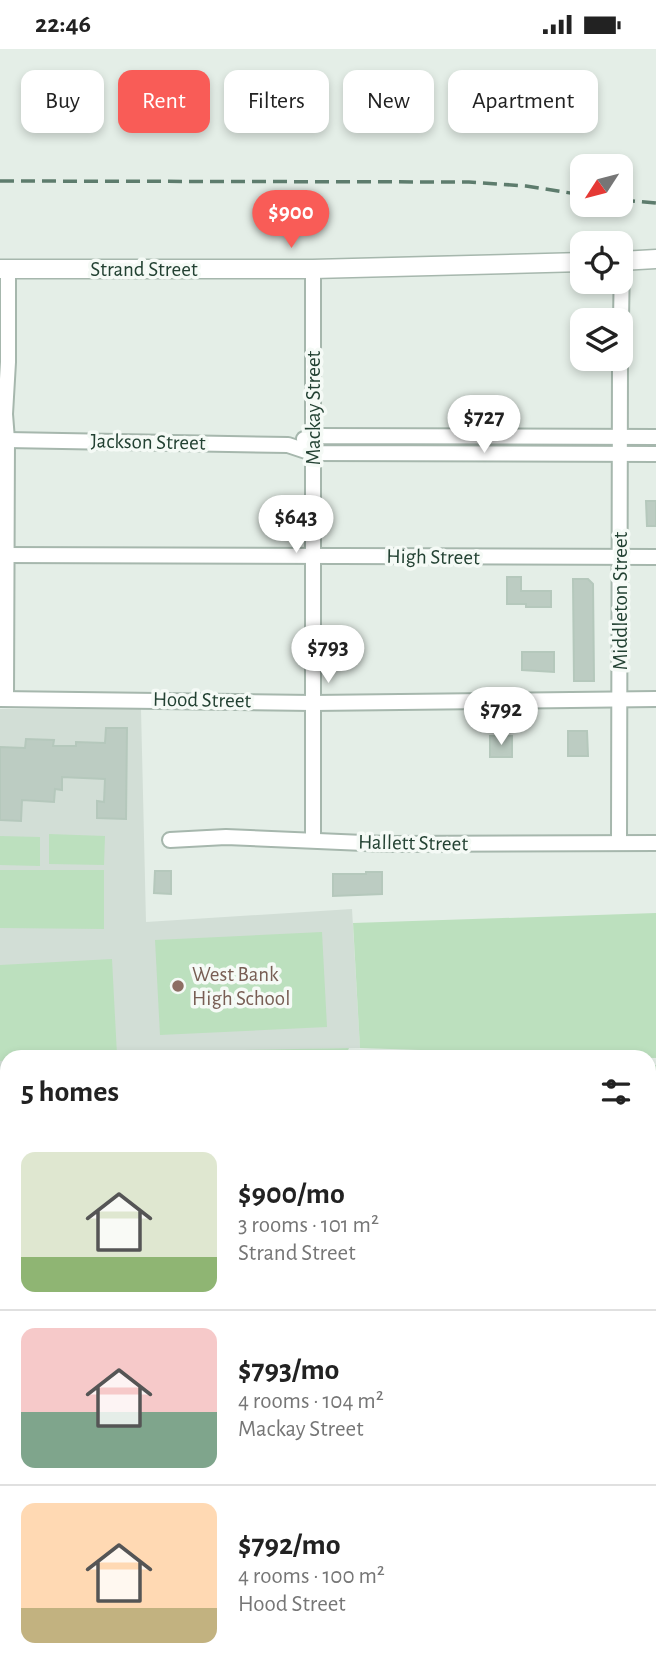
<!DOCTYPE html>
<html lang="en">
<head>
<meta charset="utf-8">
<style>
  body { margin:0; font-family:"Alegreya Sans",sans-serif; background:#f2f2f2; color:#222; height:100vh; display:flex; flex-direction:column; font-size:26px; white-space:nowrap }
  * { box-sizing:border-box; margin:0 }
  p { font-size:23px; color:#767676 }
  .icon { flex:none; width:38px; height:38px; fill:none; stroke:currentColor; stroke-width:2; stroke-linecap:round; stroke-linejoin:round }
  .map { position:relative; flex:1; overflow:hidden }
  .drawer { position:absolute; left:0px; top:1001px; width:656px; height:625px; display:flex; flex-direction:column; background:#fff; border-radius:21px 21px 0 0; box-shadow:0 4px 10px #0003 }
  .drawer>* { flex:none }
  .top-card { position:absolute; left:21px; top:21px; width:614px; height:63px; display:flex; gap:14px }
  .needle { width:46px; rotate:234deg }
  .tools { position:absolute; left:570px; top:105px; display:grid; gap:14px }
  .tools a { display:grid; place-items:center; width:63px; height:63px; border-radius:14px; background:#fff; box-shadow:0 4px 10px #0003; font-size:35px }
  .price { position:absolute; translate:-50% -60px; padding:0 16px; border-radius:24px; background:#fff; color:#222; font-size:23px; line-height:46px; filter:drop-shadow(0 2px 4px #0008) }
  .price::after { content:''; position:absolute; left:50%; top:42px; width:21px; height:16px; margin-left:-10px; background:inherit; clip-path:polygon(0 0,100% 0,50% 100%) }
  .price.active { background:#f95c57; color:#fff }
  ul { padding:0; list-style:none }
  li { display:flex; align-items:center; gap:21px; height:175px; padding:0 21px }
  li+li { border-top:2px solid #e0e0e0 }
  li span { display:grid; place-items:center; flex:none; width:196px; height:140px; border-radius:14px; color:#555 }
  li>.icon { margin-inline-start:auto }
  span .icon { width:84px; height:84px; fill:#fffc; stroke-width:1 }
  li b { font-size:30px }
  h2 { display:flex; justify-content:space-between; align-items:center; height:84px; padding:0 21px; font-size:30px }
  .pill { padding:0 24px; border-radius:14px; background:#fff; box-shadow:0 4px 10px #0003; font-size:24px; line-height:63px }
  .pill.active { background:#f95c57; color:#fff }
  .status { display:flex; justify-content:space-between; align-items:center; height:49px; padding:0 35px; background:#fff; direction:ltr }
  .status svg { height:19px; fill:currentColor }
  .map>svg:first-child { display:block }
</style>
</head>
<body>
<div class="status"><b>22:46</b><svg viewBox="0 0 49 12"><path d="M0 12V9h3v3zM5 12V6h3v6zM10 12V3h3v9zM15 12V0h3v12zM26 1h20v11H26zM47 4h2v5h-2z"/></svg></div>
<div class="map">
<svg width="656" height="1625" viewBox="0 0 656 1625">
  <rect width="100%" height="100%" fill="#e4eee7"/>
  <polygon fill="#d2ded6" points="0,660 141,660 146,873 352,860 360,999 147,1003 146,1008 7,1008 7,1144 0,1144"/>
  <g fill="#bce0be">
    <polygon points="49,785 105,787 104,816 49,815"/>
    <polygon points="0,787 40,788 40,817 0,816"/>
    <polygon points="0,821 104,821 104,880 0,879"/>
    <polygon points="656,864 656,1009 360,999 353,874"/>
    <polygon points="322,883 327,978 160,986 155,891"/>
    <polygon points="112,910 117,1006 7,1008 7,1011 0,1012 0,916"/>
    <polygon points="349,999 345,1008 146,1008 146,1003"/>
    <polygon points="654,1016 656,1016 656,1076 649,1092 649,1024"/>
    <rect x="0" y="1025" width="7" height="96"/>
  </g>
  <polygon fill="#89d5d1" points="7,1177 7,1255 0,1258 0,1178"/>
  <g fill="#bcccc2" stroke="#b5c8bc" stroke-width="2">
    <polygon points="646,452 656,452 656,477 647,477"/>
    <polygon points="507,528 521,528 521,542 551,542 551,558 526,558 526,555 507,555"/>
    <polygon points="573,530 588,530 593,535 594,632 574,632"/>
    <polygon points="522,603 554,603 554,623 522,621"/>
    <polygon points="106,679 127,679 126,770 97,769 97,752 104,753 105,730 62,728 62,741 55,740 54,753 22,751 21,772 0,771 0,698 25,699 26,690 54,691 53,697 76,697 76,693 105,694"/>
    <polygon points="568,682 587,682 588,707 568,707"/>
    <rect x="490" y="687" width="22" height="21"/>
    <polygon points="155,822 171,822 171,845 154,844"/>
    <polygon points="366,823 382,823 382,845 333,847 333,825 366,825"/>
  </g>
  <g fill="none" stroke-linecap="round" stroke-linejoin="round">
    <g stroke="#a6b7ad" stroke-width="18">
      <g id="minor">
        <polyline points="621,271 622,212"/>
        <polyline points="304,390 312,387 656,388"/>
        <polyline points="7,391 288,396 312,404 656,405"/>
        <polyline points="0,506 656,508"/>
        <polyline points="0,650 313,654 656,650"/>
        <polyline points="6,650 7,391 5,365 8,313 8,220"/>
        <polyline points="170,791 226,788 387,795 656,794"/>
        <polyline points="313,791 313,220"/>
        <polyline points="619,794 620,310"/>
        <polyline points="0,1303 7,1304"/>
        <polyline points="649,1521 656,1523"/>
      </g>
    </g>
    <g stroke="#a6b7ad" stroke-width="21">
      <g id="tertiary">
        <polyline points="621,212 656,210"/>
        <polyline points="0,220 313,220 583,213"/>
      </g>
    </g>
    <use href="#minor" stroke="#fff" stroke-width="14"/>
    <use href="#tertiary" stroke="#fff" stroke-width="18"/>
    <g stroke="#5d7c6d" stroke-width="3.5" stroke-dasharray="14 7" stroke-linecap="butt">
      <polyline points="0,132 469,133 526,137 583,146"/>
      <polyline points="621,151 656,154"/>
    </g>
  </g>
  <circle fill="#8d6e63" stroke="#f5faf6" stroke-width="2.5" cx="178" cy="937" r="7"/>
  <g text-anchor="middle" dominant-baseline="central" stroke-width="7" stroke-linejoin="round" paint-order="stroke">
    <g font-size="21" fill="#224132" stroke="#f5faf6">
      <text x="144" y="220">Strand Street</text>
      <text transform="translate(313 359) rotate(-90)">Mackay Street</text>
      <text transform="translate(148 393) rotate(1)">Jackson Street</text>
      <text transform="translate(433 508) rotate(1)">High Street</text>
      <text transform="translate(620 552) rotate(-90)">Middleton Street</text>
      <text transform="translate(202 651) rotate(1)">Hood Street</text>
      <text transform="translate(413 794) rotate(1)">Hallett Street</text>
    </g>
    <g font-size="21" fill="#785e54" stroke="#f5faf6" text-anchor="start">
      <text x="192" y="925">West Bank<tspan x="192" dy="24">High School</tspan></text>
    </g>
  </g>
</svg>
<div class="tools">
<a><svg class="needle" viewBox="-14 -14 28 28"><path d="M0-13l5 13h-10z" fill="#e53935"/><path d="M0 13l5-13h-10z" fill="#767676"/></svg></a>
<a><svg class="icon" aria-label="locate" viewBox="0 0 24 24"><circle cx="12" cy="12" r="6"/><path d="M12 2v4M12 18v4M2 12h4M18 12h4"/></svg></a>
<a><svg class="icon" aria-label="layers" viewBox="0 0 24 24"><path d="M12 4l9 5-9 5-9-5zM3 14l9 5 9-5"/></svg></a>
</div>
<b class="price active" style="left:291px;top:201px">$900</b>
<b class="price" style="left:484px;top:406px">$727</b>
<b class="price" style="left:296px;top:506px">$643</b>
<b class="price" style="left:328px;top:636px">$793</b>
<b class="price" style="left:501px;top:698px">$792</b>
<div class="top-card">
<a class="pill">Buy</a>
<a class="pill active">Rent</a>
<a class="pill">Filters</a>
<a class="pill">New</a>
<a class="pill">Apartment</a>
</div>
<section class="drawer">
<h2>5 homes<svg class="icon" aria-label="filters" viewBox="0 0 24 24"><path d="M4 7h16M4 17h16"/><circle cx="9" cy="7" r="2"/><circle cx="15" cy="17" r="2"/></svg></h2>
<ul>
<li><span style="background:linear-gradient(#dfe7d0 75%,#8fb573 0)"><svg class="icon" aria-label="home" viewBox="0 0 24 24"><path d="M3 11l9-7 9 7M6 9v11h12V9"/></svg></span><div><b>$900/mo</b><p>3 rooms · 101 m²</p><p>Strand Street</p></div></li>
<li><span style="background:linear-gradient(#f6c9c9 60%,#7fa58c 0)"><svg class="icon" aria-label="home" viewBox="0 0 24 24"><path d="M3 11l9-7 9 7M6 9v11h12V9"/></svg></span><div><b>$793/mo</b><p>4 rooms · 104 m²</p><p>Mackay Street</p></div></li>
<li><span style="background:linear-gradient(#ffd9b3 75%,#c2b280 0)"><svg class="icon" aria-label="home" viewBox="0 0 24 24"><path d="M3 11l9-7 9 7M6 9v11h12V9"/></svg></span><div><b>$792/mo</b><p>4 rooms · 100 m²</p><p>Hood Street</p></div></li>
</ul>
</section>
</div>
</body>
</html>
